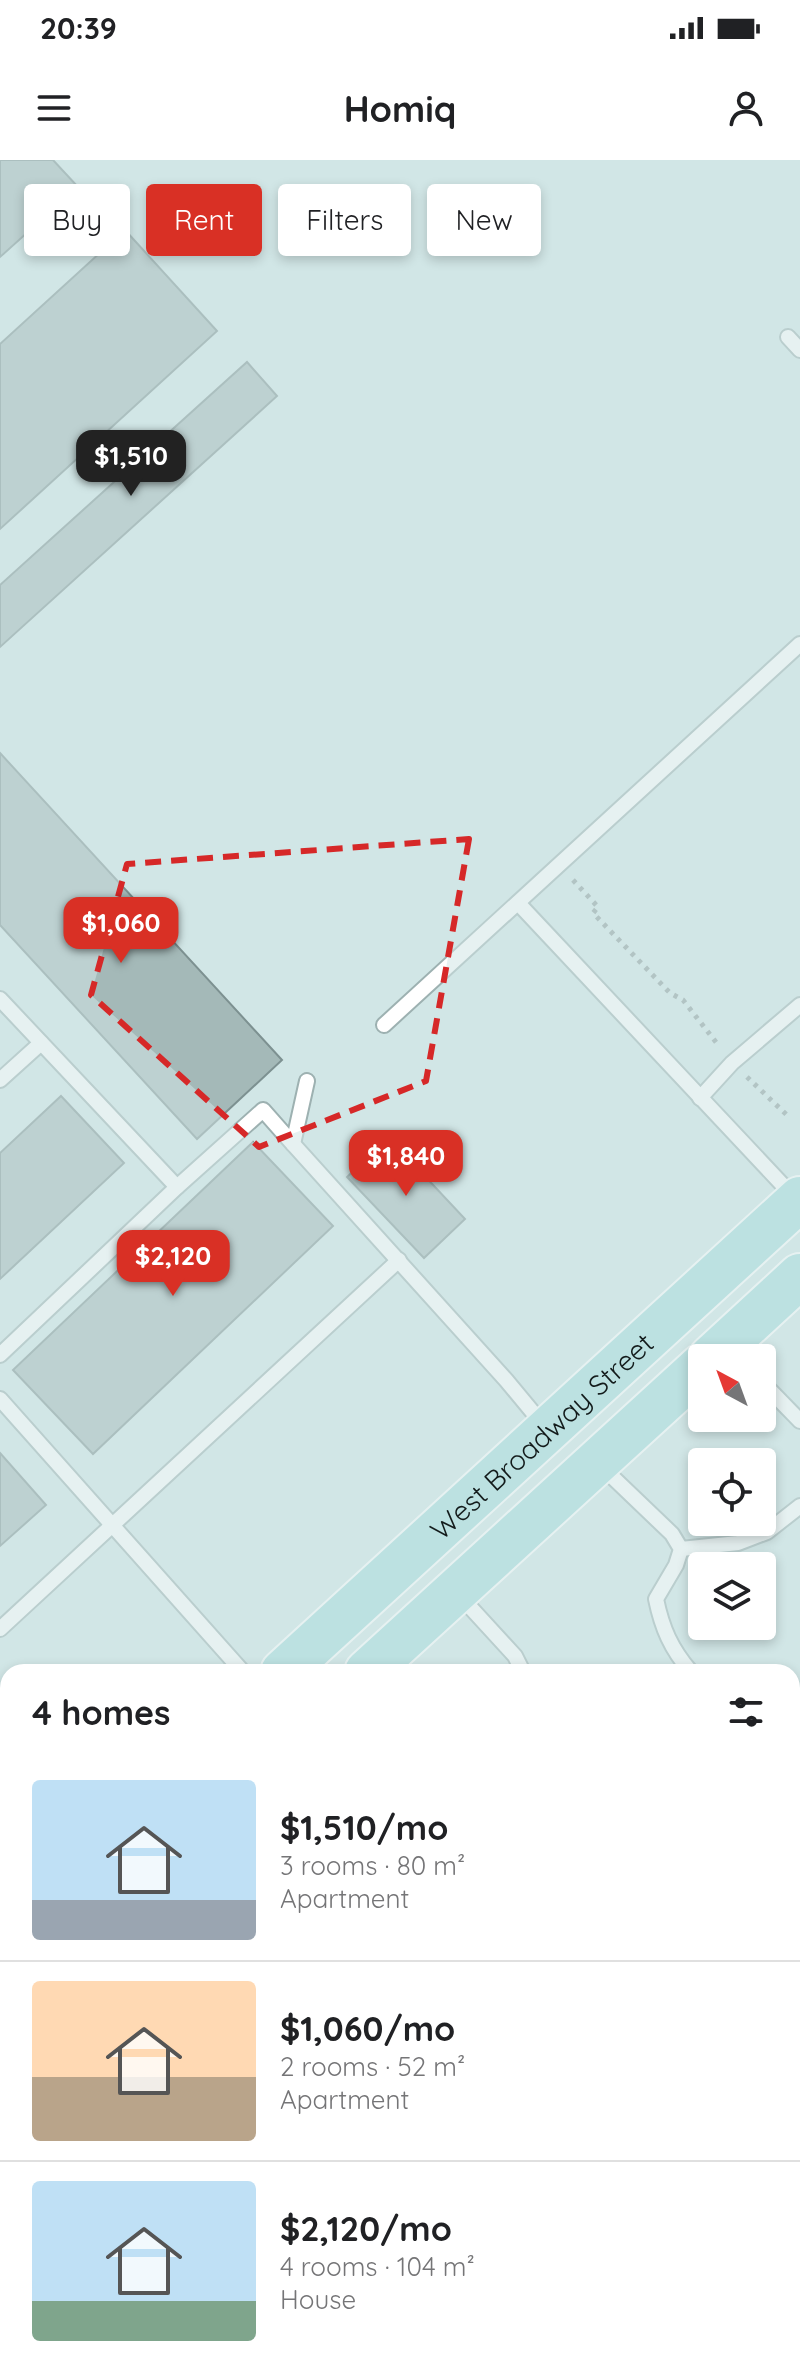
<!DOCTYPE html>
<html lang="en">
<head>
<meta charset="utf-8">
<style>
  body { margin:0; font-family:Quicksand,sans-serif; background:#f6f6f6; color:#202124; height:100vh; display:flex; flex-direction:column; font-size:30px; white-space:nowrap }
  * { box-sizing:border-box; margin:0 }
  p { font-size:26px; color:#757577 }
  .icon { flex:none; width:44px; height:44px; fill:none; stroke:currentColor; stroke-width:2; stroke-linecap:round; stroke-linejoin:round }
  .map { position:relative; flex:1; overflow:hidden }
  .sheet { position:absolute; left:0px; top:1504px; width:800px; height:712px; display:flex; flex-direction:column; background:#fff; border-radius:24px 24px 0 0; box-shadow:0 4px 12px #0003 }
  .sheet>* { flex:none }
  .banner { position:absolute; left:24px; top:24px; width:752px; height:72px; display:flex; gap:16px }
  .needle { width:52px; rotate:319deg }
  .tools { position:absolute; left:688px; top:1184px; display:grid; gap:16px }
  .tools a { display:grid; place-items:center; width:88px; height:88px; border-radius:8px; background:#fff; box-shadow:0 4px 12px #0003; font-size:40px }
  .price { position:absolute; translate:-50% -68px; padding:0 18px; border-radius:16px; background:#d93025; color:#fff; font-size:26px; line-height:52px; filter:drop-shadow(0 2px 4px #0008) }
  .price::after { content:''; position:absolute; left:50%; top:48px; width:24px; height:18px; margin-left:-12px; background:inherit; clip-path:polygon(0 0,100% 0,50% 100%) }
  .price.active { background:#222; color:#fff }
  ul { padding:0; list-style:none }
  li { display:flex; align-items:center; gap:24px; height:200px; padding:0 32px }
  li+li { border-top:2px solid #e0e0e0 }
  li span { display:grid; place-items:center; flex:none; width:224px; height:160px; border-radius:8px; color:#555 }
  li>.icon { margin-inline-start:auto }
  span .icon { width:96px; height:96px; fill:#fffc; stroke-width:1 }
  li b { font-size:34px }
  h2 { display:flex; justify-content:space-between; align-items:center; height:96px; padding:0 32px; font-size:34px }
  .chip { padding:0 28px; border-radius:8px; background:#fff; box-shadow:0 4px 12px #0003; font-size:28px; line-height:72px }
  .chip.active { background:#d93025; color:#fff }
  .status { display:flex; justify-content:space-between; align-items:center; height:56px; padding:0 40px; background:#fff; direction:ltr }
  .status svg { height:22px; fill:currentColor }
  header { display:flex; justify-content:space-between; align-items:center; height:104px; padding:0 32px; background:#fff; font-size:36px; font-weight:700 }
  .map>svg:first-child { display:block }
</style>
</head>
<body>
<div class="status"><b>20:39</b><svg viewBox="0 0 49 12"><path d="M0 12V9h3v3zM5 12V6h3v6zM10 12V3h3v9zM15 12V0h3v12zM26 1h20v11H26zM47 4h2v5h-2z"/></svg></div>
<header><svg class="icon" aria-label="menu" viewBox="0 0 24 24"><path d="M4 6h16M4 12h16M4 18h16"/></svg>Homiq<svg class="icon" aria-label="person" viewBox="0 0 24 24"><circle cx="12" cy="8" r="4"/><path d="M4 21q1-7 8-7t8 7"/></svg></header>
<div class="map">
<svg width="800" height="2216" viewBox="0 0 800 2216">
  <rect width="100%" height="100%" fill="#d1e6e6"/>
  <g fill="#a4b9b8" stroke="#7d9191" stroke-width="2">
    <polygon points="0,0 53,0 78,27 0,97"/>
    <polygon points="125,70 217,171 0,369 0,184"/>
    <polygon points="247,202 277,236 0,487 0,425"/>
    <polygon points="0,593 282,900 197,979 0,765"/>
    <polygon points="61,936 124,1003 0,1119 0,993"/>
    <polygon points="389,978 465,1059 424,1098 347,1017"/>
    <polygon points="253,982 333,1066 93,1294 13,1210"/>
    <polygon points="0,1293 46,1345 0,1386"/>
  </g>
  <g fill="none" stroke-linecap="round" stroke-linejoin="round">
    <g stroke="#9db1b1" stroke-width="18">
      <g id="service">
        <polyline points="788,177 800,190"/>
        <polyline points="518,743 794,1037"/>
        <polyline points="0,839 177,1027"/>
        <polyline points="384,865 800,484"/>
        <polyline points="0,920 41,883"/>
        <polyline points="700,938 732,903 800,845"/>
        <polyline points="293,984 506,1220 545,1267"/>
        <polyline points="0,1195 177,1027 263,950 293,984 307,921"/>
        <polyline points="762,1222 800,1261"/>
        <polyline points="0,1239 243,1512"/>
        <path d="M 601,1306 L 672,1374 L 681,1389 L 676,1405 L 656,1439 C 662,1468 671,1489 691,1512"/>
        <polyline points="681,1389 738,1383 767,1372 800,1346"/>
        <polyline points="460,1436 515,1496 523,1512"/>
        <polyline points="0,1469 399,1100"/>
        <polyline points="792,1627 800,1636"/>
      </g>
    </g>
    <g stroke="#fff" stroke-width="48">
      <g id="primary">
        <polyline points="711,1198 800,1116"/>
        <path id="s1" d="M 283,1512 L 800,1039"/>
        <polyline points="367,1512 702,1206"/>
        <polyline points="0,1778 8,1771"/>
        <polyline points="0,1845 8,1837"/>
      </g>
    </g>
    <g stroke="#8c9c9c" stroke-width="5" stroke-dasharray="4 6" stroke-linecap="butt">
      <polyline points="573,720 598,747 593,753 670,833 683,840 719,886"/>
      <polyline points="747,917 790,958"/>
    </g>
    <use href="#service" stroke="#fff" stroke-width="14"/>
    <use href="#primary" stroke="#a3dcdc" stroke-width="44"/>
  </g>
  <path d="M0 0H800V2216H0ZM 469,679 L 426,921 L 259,987 L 91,835 L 127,704 Z" fill="#d1e6e6" fill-opacity=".55" fill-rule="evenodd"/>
  <path fill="none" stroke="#d62828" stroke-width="6" stroke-dasharray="16 10" stroke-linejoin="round" d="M 469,679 L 426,921 L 259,987 L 91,835 L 127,704 Z"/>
  <g text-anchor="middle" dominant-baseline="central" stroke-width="8" stroke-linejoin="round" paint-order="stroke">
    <g font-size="28" fill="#131b1b" stroke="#def3f3">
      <text stroke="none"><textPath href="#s1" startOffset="350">West Broadway Street</textPath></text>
    </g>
  </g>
</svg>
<div class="tools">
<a><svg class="needle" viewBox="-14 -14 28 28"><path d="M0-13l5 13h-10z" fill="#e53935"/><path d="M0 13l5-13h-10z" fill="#757577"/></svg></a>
<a><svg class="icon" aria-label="locate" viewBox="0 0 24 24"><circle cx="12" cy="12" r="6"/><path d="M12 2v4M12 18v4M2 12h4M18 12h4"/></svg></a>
<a><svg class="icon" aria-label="layers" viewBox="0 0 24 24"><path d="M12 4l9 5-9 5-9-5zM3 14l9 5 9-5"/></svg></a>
</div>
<b class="price active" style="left:131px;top:338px">$1,510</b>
<b class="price" style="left:121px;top:805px">$1,060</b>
<b class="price" style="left:406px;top:1038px">$1,840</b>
<b class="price" style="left:173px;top:1138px">$2,120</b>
<div class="banner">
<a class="chip">Buy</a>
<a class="chip active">Rent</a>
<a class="chip">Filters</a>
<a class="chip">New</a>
</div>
<section class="sheet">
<h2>4 homes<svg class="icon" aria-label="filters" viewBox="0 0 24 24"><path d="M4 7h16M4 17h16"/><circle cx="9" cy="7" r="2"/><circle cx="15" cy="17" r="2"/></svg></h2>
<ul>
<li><span style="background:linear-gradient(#bfe0f5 75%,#9aa5b1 0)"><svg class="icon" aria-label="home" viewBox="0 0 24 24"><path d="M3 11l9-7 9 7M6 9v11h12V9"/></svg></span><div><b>$1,510/mo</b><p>3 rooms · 80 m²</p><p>Apartment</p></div></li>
<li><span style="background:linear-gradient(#ffd9b3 60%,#b9a48a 0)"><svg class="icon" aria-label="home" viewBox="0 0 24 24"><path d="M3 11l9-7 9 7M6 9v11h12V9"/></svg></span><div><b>$1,060/mo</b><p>2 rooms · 52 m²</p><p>Apartment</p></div></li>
<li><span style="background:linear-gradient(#bfe0f5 75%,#7fa58c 0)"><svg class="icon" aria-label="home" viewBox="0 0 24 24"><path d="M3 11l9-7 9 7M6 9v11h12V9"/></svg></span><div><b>$2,120/mo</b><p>4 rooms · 104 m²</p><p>House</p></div></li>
</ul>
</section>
</div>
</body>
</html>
